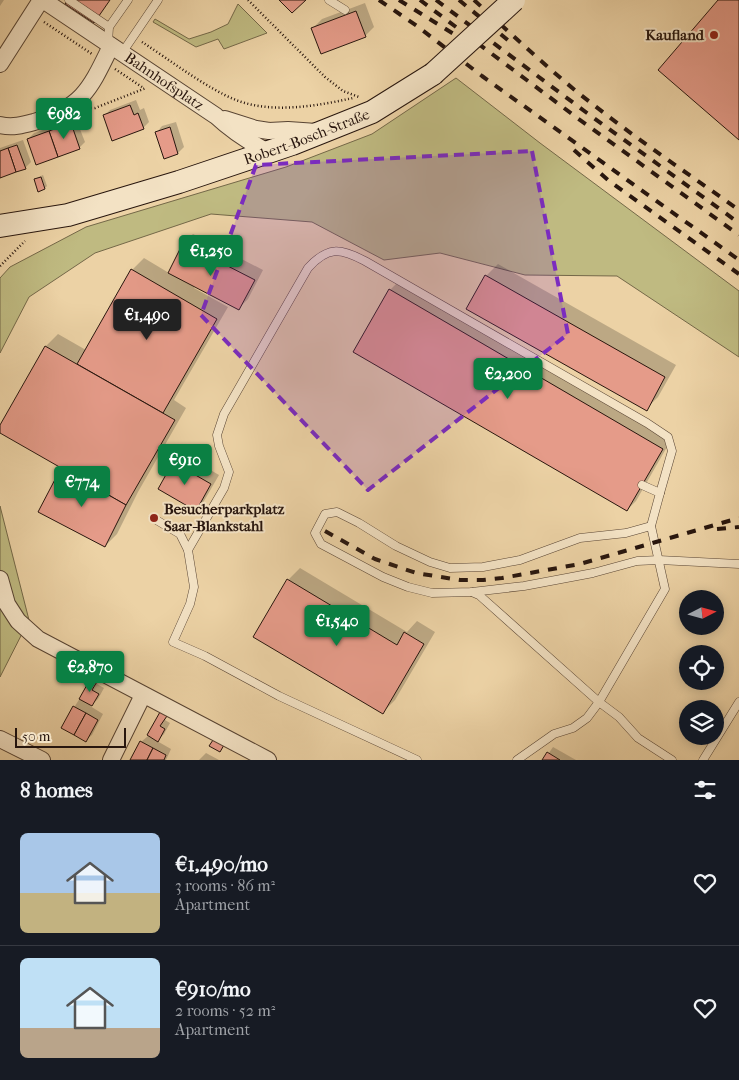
<!DOCTYPE html>
<html lang="en">
<head>
<meta charset="utf-8">
<style>
  body { margin:0; font-family:"IM FELL French Canon",serif; background:#242831; color:#f1f3f6; height:100vh; display:flex; flex-direction:column; font-size:19px; white-space:nowrap }
  * { box-sizing:border-box; margin:0 }
  p { font-size:16px; color:#9ea1a6 }
  .icon { flex:none; width:28px; height:28px; fill:none; stroke:currentColor; stroke-width:2; stroke-linecap:round; stroke-linejoin:round }
  .map { position:relative; height:760px; overflow:hidden }
  .panel { display:flex; flex-direction:column; background:#171b24; flex:1 }
  .panel>* { flex:none }
  .needle { width:32px; rotate:84deg }
  .buttons { position:absolute; left:679px; top:590px; display:grid; gap:10px }
  .buttons a { display:grid; place-items:center; width:45px; height:45px; border-radius:50%; background:#171b24; box-shadow:0 2px 12px #0003; font-size:25px }
  .scale { position:absolute; left:15px; bottom:12px; width:111px; box-sizing:border-box; padding-left:5px; border:2px solid #28160e; border-top:0; font-size:14px; line-height:18px; white-space:nowrap; color:#28160e; -webkit-text-stroke:4px #f3e2c4; paint-order:stroke }
  .price { position:absolute; translate:-50% -42px; padding:0 11px; border-radius:5px; background:#0b8043; color:#fff; font-size:16px; line-height:32px; filter:drop-shadow(0 1px 2px #0008) }
  .price::after { content:''; position:absolute; left:50%; top:30px; width:15px; height:11px; margin-left:-8px; background:inherit; clip-path:polygon(0 0,100% 0,50% 100%) }
  .price.selected { background:#222; color:#fff }
  ul { padding:0; list-style:none }
  li { display:flex; align-items:center; gap:15px; height:125px; padding:0 20px }
  li+li { border-top:1px solid #363941 }
  li span { display:grid; place-items:center; flex:none; width:140px; height:100px; border-radius:8px; color:#555 }
  li>.icon { margin-inline-start:auto }
  span .icon { width:60px; height:60px; fill:#fffc; stroke-width:1 }
  li b { font-size:21px }
  h2 { display:flex; justify-content:space-between; align-items:center; height:60px; padding:0 20px; font-size:21px }
  .map>svg:first-child { display:block }
</style>
</head>
<body>
<div class="map">
<svg width="739" height="760" viewBox="0 0 739 760">
  <rect width="100%" height="100%" fill="#ecd2a5"/>
  <filter id="stains"><feTurbulence type="fractalNoise" baseFrequency=".004" numOctaves="4"/><feColorMatrix values="0 0 0 0 .2 0 0 0 0 .09 0 0 0 0 .02 0 0 0 .5 -.17"/></filter>
  <radialGradient id="worn" r=".72"><stop offset=".6" stop-color="#630" stop-opacity="0"/><stop offset="1" stop-color="#630" stop-opacity=".3"/></radialGradient>
  <g fill="#bfba81" stroke="#746848">
    <polygon points="238,4 267,33 224,49 218,39 196,47 153,22 155,19 189,39 211,32 228,24"/>
    <polygon points="456,78 540,143 739,291 739,357 617,276 525,275 440,253 384,260 312,222 211,214 95,253 29,297 0,353 0,278 10,267 86,227 286,167 372,134"/>
    <polygon points="0,506 29,620 0,677"/>
  </g>
  <g fill="#0003">
    <polygon points="0,0 4,0 0,6"/>
    <polygon points="365,3 374,27 365,36 313,28 322,19"/>
    <polygon points="136,100 140,110 144,108 149,122 143,128 104,116 110,110"/>
    <polygon points="76,119 85,142 79,148 28,139 34,133"/>
    <polygon points="176,122 184,147 178,153 157,132 162,126"/>
    <polygon points="23,140 31,162 25,168 0,176 0,148"/>
    <polygon points="43,175 47,186 45,188 35,179"/>
    <polygon points="193,234 263,270 248,299 239,308 195,286 194,288 228,307 174,400 186,408 138,492 117,534 105,546 40,511 62,467 0,432 0,427 46,346 58,334 86,350 132,270 144,258 169,273 184,243"/>
    <polygon points="498,264 676,365 658,397 646,409 486,276"/>
    <polygon points="399,281 671,440 636,501 627,510 390,290"/>
    <polygon points="183,454 219,475 204,501 195,510 174,463"/>
    <polygon points="300,568 407,632 417,621 435,632 395,700 383,712 288,580"/>
    <polygon points="103,674 97,684 104,688 98,699 90,706 103,714 92,735 86,740 62,727 93,677"/>
    <polygon points="171,709 165,720 170,723 164,734 157,741 171,749 166,760 131,760 141,742 148,736 161,713"/>
    <polygon points="553,747 576,760 544,760"/>
    <polygon points="206,753 219,760 199,760"/>
  </g>
  <g fill="#e59b89" stroke="#28160e">
    <polygon points="68,0 110,0 94,23 65,4"/>
    <polygon points="279,0 306,0 292,13"/>
    <polygon points="718,0 739,0 739,140 658,70"/>
    <polygon points="356,11 366,37 321,54 311,28"/>
    <polygon points="130,105 134,115 138,113 144,129 112,141 103,115"/>
    <polygon points="71,123 80,149 58,157 49,131"/>
    <polygon points="170,127 178,154 164,159 155,132"/>
    <polygon points="49,131 58,157 36,165 27,139"/>
    <polygon points="17,145 26,169 16,172 8,148"/>
    <polygon points="8,148 16,172 0,178 0,151"/>
    <polygon points="41,177 45,189 38,192 34,179"/>
    <polygon points="183,243 255,280 239,310 168,273"/>
    <polygon points="131,269 217,319 163,413 77,364"/>
    <polygon points="485,275 665,377 647,411 466,309"/>
    <polygon points="389,289 663,449 627,511 353,352"/>
    <polygon points="45,346 175,420 126,505 0,433 0,425"/>
    <polygon points="173,462 211,484 196,511 158,489"/>
    <polygon points="61,468 126,505 105,547 38,512"/>
    <polygon points="287,579 397,645 404,632 424,644 383,714 253,637"/>
    <polygon points="92,676 98,680 92,690 99,694 92,706 79,699"/>
    <polygon points="73,706 86,713 74,735 61,728"/>
    <polygon points="160,712 167,716 160,726 165,729 158,742 147,735"/>
    <polygon points="86,713 98,720 86,742 74,735"/>
    <polygon points="213,740 224,745 220,752 209,746"/>
    <polygon points="140,741 153,748 147,760 130,760"/>
    <polygon points="153,748 166,755 164,760 147,760"/>
    <polygon points="547,752 560,760 542,760"/>
  </g>
  <g fill="none" stroke-linecap="round" stroke-linejoin="round">
    <g stroke="#594534" stroke-width="9">
      <g id="lane">
        <polyline points="69,0 109,27"/>
        <polyline points="329,0 345,10"/>
        <polyline points="108,43 109,27 128,0"/>
        <polyline points="122,53 158,0"/>
        <polyline points="153,518 180,534 188,550 194,587 190,604 173,642 205,656 279,696 417,760"/>
        <polyline points="651,526 626,533 580,538 520,560 483,567 450,568 430,562 396,546 359,523 337,512 325,514 315,533 321,544 383,577 408,587 432,593 472,592 524,586 593,573 637,561 659,560 739,564"/>
        <path d="M 188,550 L 224,488 L 229,472 L 219,446 L 217,435 L 224,414 L 308,268 C 328,246 340,248 365,261 L 647,423 L 668,437 L 672,451 L 660,493"/>
        <polyline points="472,592 479,595 599,702 665,589 651,526 660,493 642,485"/>
        <polyline points="517,760 554,734 573,728 587,718 599,702 619,717 638,738 672,760"/>
        <polyline points="703,760 739,702"/>
      </g>
    </g>
    <g stroke="#594534" stroke-width="18">
      <g id="street">
        <path id="s1" d="M 43,0 L 216,116 C 232,131 249,142 268,152"/>
        <polyline points="0,64 41,0"/>
        <polyline points="225,119 256,129 269,131 288,130 317,132"/>
        <path d="M 0,125 C 12,128 23,125 34,122 C 83,107 90,89 111,46"/>
        <polyline points="0,579 7,604 18,621 38,639 268,760"/>
        <polyline points="0,739 42,760"/>
        <polyline points="111,760 143,695"/>
      </g>
    </g>
    <g stroke="#28160e" stroke-width="24">
      <g id="secondary">
        <path id="s2" d="M 0,226 L 68,215 L 179,182 L 292,144 L 372,112 L 433,74"/>
      </g>
    </g>
    <g stroke="#28160e" stroke-width="2.5" stroke-dasharray="1 2.5" stroke-linecap="butt">
      <polyline points="248,0 325,77 343,91 359,97"/>
      <polyline points="44,22 92,54"/>
      <path d="M 142,42 C 170,60 206,88 236,100 C 272,114 317,106 353,98"/>
      <polyline points="115,69 142,87"/>
      <polyline points="91,108 95,108 146,88"/>
      <polyline points="0,266 25,241"/>
    </g>
    <use href="#lane" stroke="#f3e2c4" stroke-width="8"/>
    <use href="#street" stroke="#f3e2c4" stroke-width="16"/>
    <use href="#secondary" stroke="#f3e2c4" stroke-width="22"/>
    <g stroke="#28160e" stroke-width="4" stroke-dasharray="9 9" stroke-linecap="butt">
      <polyline points="379,0 417,26 482,76 739,260"/>
      <polyline points="399,0 457,36"/>
      <polyline points="420,0 576,117 739,235"/>
      <polyline points="436,0 587,113 739,223"/>
      <polyline points="459,0 509,41"/>
      <path d="M 474,0 C 508,31 541,62 576,91 C 628,133 684,171 739,210"/>
      <polyline points="574,150 609,181 739,274"/>
      <polyline points="717,529 739,527"/>
      <polyline points="325,531 375,559 416,573 460,580 483,580 502,578 580,564 739,518"/>
    </g>
    <g stroke="#28160e" stroke-width="24" stroke-linecap="butt">
      <polyline id="secondary-bridge" points="433,74 514,0"/>
    </g>
    <use href="#secondary-bridge" stroke="#f3e2c4" stroke-width="22"/>
  </g>
  <path fill="#7b2cbf" fill-opacity="0.2" stroke="#7b2cbf" stroke-width="4" stroke-dasharray="10 6" stroke-linejoin="round" d="M 532,151 L 568,334 L 368,490 L 201,315 L 256,165 Z"/>
  <g fill="#8f2418" stroke="#f3e2c4" stroke-width="2">
    <circle cx="714" cy="35" r="5"/>
    <circle cx="154" cy="518" r="5"/>
  </g>
  <g text-anchor="middle" dominant-baseline="central" stroke-width="4" stroke-linejoin="round" paint-order="stroke">
    <g font-size="15" font-weight="bold" fill="#28160e" stroke="#f3e2c4" text-anchor="end">
      <text x="704" y="35">Kaufland</text>
      <text x="164" y="509" text-anchor="start">Besucherparkplatz<tspan x="164" dy="17">Saar-Blankstahl</tspan></text>
    </g>
    <g font-size="15" fill="#28160e" stroke="#f3e2c4">
      <text stroke="none"><textPath href="#s1" startOffset="146">Bahnhofsplatz</textPath></text>
      <text stroke="none"><textPath href="#s2" startOffset="320">Robert-Bosch-Straße</textPath></text>
    </g>
  </g>
  <rect width="100%" height="100%" filter="url(#stains)"/>
  <rect width="100%" height="100%" fill="url(#worn)"/>
</svg>
<div class="buttons">
<a><svg class="needle" viewBox="-14 -14 28 28"><path d="M0-13l5 13h-10z" fill="#e53935"/><path d="M0 13l5-13h-10z" fill="#9ea1a6"/></svg></a>
<a><svg class="icon" aria-label="locate" viewBox="0 0 24 24"><circle cx="12" cy="12" r="6"/><path d="M12 2v4M12 18v4M2 12h4M18 12h4"/></svg></a>
<a><svg class="icon" aria-label="layers" viewBox="0 0 24 24"><path d="M12 4l9 5-9 5-9-5zM3 14l9 5 9-5"/></svg></a>
</div>
<div class="scale">50 m</div>
<b class="price" style="left:64px;top:140px">€982</b>
<b class="price" style="left:211px;top:277px">€1,250</b>
<b class="price selected" style="left:147px;top:341px">€1,490</b>
<b class="price" style="left:508px;top:400px">€2,200</b>
<b class="price" style="left:185px;top:486px">€910</b>
<b class="price" style="left:82px;top:508px">€774</b>
<b class="price" style="left:337px;top:647px">€1,540</b>
<b class="price" style="left:90px;top:693px">€2,870</b>
</div>
<section class="panel">
<h2>8 homes<svg class="icon" aria-label="filters" viewBox="0 0 24 24"><path d="M4 7h16M4 17h16"/><circle cx="9" cy="7" r="2"/><circle cx="15" cy="17" r="2"/></svg></h2>
<ul>
<li><span style="background:linear-gradient(#a9c7e8 60%,#c2b280 0)"><svg class="icon" aria-label="home" viewBox="0 0 24 24"><path d="M3 11l9-7 9 7M6 9v11h12V9"/></svg></span><div><b>€1,490/mo</b><p>3 rooms · 86 m²</p><p>Apartment</p></div><svg class="icon" aria-label="heart" viewBox="0 0 24 24"><path d="M12 20l-8-8c-3-5 5-10 8-4 3-6 11-1 8 4z"/></svg></li>
<li><span style="background:linear-gradient(#bfe0f5 70%,#b9a48a 0)"><svg class="icon" aria-label="home" viewBox="0 0 24 24"><path d="M3 11l9-7 9 7M6 9v11h12V9"/></svg></span><div><b>€910/mo</b><p>2 rooms · 52 m²</p><p>Apartment</p></div><svg class="icon" aria-label="heart" viewBox="0 0 24 24"><path d="M12 20l-8-8c-3-5 5-10 8-4 3-6 11-1 8 4z"/></svg></li>
</ul>
</section>
</body>
</html>
